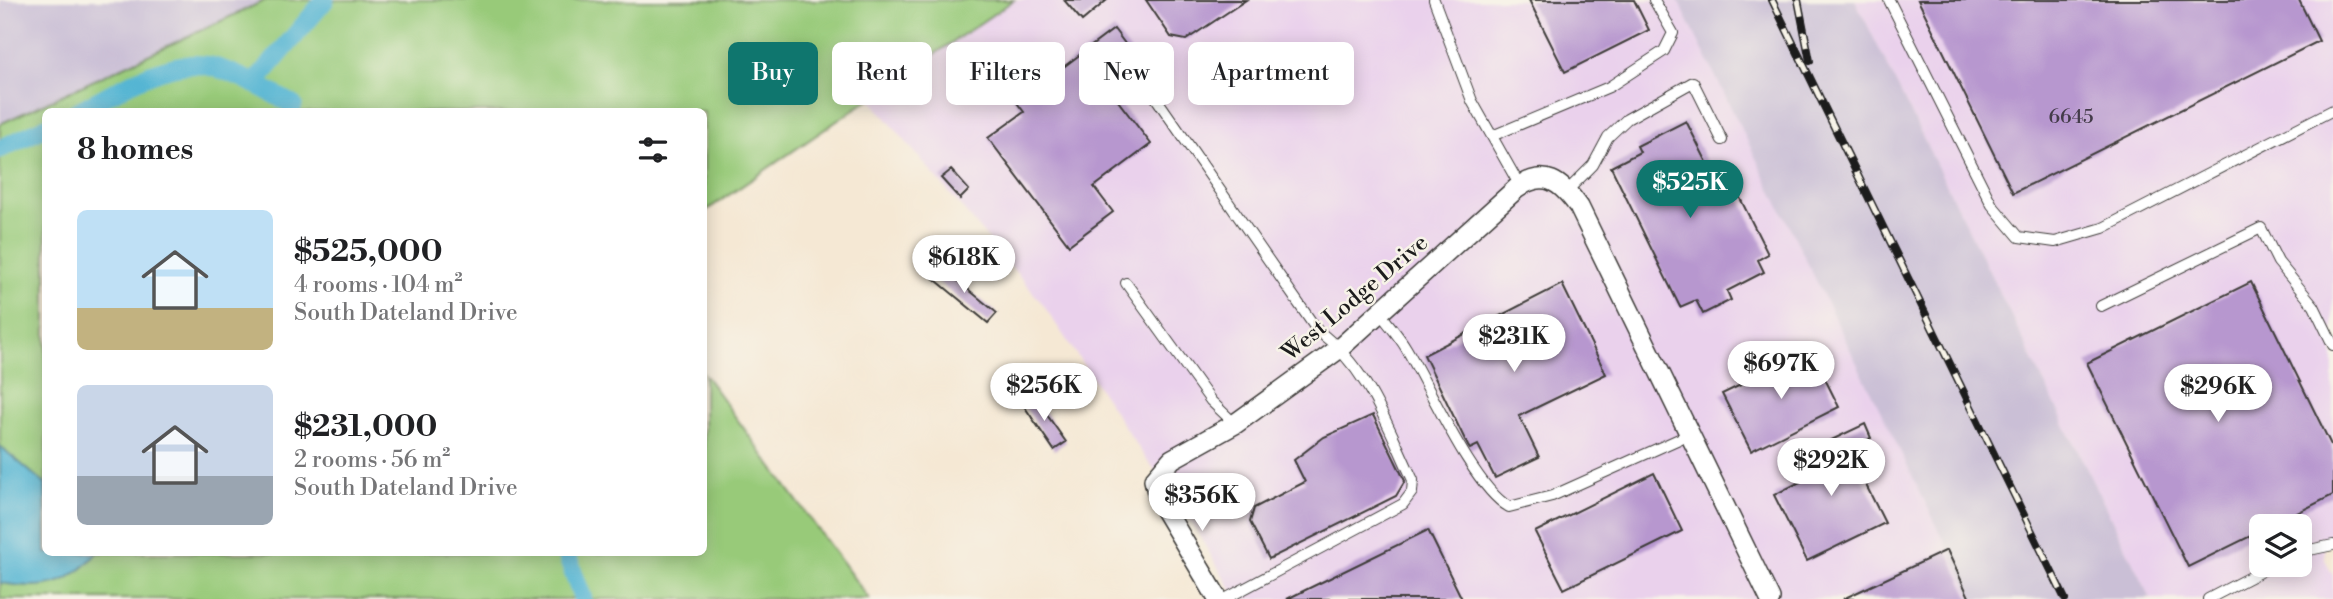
<!DOCTYPE html>
<html lang="en">
<head>
<meta charset="utf-8">
<style>
  body { margin:0; font-family:"Libre Bodoni",serif; background:#f2f2f2; color:#202124; height:100vh; display:flex; flex-direction:column; font-size:26px; white-space:nowrap }
  * { box-sizing:border-box; margin:0 }
  p { font-size:23px; color:#757577 }
  .icon { flex:none; width:38px; height:38px; fill:none; stroke:currentColor; stroke-width:2; stroke-linecap:round; stroke-linejoin:round }
  .map { position:relative; flex:1; overflow:hidden }
  .panel { position:absolute; left:42px; top:108px; width:665px; height:448px; display:flex; flex-direction:column; background:#fff; border-radius:10px; box-shadow:0 4px 18px #0003 }
  .panel>* { flex:none }
  .hud { position:absolute; left:728px; top:42px; width:665px; height:63px; display:flex; gap:14px }
  .controls { position:absolute; left:2249px; top:514px; display:grid; gap:14px }
  .controls a { display:grid; place-items:center; width:63px; height:63px; border-radius:10px; background:#fff; box-shadow:0 4px 18px #0003; font-size:35px }
  .price { position:absolute; translate:-50% -60px; padding:0 16px; border-radius:24px; background:#fff; color:#222; font-size:23px; line-height:46px; filter:drop-shadow(0 2px 4px #0008) }
  .price::after { content:''; position:absolute; left:50%; top:42px; width:21px; height:16px; margin-left:-10px; background:inherit; clip-path:polygon(0 0,100% 0,50% 100%) }
  .price.on { background:#0f766e; color:#fff }
  ul { padding:0; list-style:none }
  li { display:flex; align-items:center; gap:21px; height:175px; padding:0 35px }
  li span { display:grid; place-items:center; flex:none; width:196px; height:140px; border-radius:10px; color:#555 }
  li>.icon { margin-inline-start:auto }
  span .icon { width:84px; height:84px; fill:#fffc; stroke-width:1 }
  li b { font-size:30px }
  h2 { display:flex; justify-content:space-between; align-items:center; height:84px; padding:0 35px; font-size:30px }
  .pill { padding:0 24px; border-radius:10px; background:#fff; box-shadow:0 4px 18px #0003; font-size:24px; line-height:63px }
  .pill.on { background:#0f766e; color:#fff }
  .map>svg:first-child { display:block }
</style>
</head>
<body>
<div class="map">
<svg width="2333" height="599" viewBox="0 0 2333 599">
  <rect width="100%" height="100%" fill="#f7f3e8"/>
  <filter id="ink" filterUnits="userSpaceOnUse"><feTurbulence type="fractalNoise" baseFrequency=".0143" numOctaves="2"/><feDisplacementMap in="SourceGraphic" scale="14" xChannelSelector="R" yChannelSelector="G"/><feConvolveMatrix kernelMatrix="1 2 1 2 8 2 1 2 1" color-interpolation-filters="sRGB"/></filter>
  <filter id="wash" filterUnits="userSpaceOnUse"><feTurbulence type="fractalNoise" baseFrequency=".00686" numOctaves="4" result="noise"/><feDisplacementMap in="SourceGraphic" scale="28" xChannelSelector="R" yChannelSelector="G"/><feGaussianBlur stdDeviation="1.57" result="paint"/><feColorMatrix in="noise" values="0 0 0 0 0 0 0 0 0 0 0 0 0 0 0 0 0 1.4 0 .05"/><feComposite in="paint" operator="in"/></filter>
  <g filter="url(#wash)">
    <rect width="100%" height="100%" fill="#f5e8d4"/>
    <g fill="#ead1ec" fill-rule="evenodd">
      <polygon points="1014,0 1682,0 1978,599 1237,599 1175,495 1148,462 1042,303 870,99"/>
      <path d="M 1855,0 L 2333,0 L 2333,524 L 2324,548 L 2325,559 L 2333,576 L 2333,599 L 2151,599 ZM 2261,527 L 2300,527 L 2300,565 L 2261,565 Z"/>
    </g>
    <g fill="#cabfd6">
      <polygon points="0,0 266,0 0,124"/>
      <polygon points="1678,0 1855,0 2151,599 1973,599"/>
    </g>
    <polygon fill="#98ca79" stroke="#5a734a" stroke-width="2" points="266,0 1014,0 704,212 704,112 46,112 46,553 704,553 704,374 869,599 0,599 0,124"/>
    <path fill="#54b5d3" stroke="#386878" stroke-width="2" d="M 0,446 L 45,484 L 46,553 L 97,553 C 68,587 44,590 0,583 Z"/>
    <g fill="none" stroke-linecap="round" stroke-linejoin="round">
      <g stroke="#54b5d3" stroke-width="19">
        <polyline points="254,84 325,0"/>
        <path d="M 76,112 C 113,94 160,60 203,65 C 230,68 268,91 293,105"/>
        <polyline points="0,149 46,127"/>
        <polyline points="566,553 583,599"/>
      </g>
    </g>
    <g id="blocks">
      <g fill="#b797cf">
        <polygon points="1064,0 1107,0 1082,21"/>
        <polygon points="1146,0 1246,0 1186,40 1171,37"/>
        <polygon points="1529,0 1634,0 1649,30 1565,72"/>
        <polygon points="1918,0 2299,0 2319,41 2013,193"/>
        <polygon points="1114,29 1147,73 1115,97 1151,144 1094,187 1113,212 1069,245 988,138 1024,112 1011,95 1035,77 1041,84"/>
        <polygon points="1686,121 1725,198 1737,192 1768,254 1758,260 1764,272 1727,291 1731,300 1703,314 1696,300 1680,307 1611,167 1640,152 1637,146"/>
        <polygon points="951,170 969,190 960,199 941,178"/>
        <polygon points="941,267 997,313 988,323 932,277"/>
        <polygon points="2251,282 2333,449 2333,495 2269,527 2261,527 2261,531 2188,567 2087,363"/>
        <polygon points="1562,284 1606,374 1519,416 1539,457 1495,478 1478,445 1470,449 1468,446 1424,355"/>
        <polygon points="1811,351 1839,407 1751,451 1722,394"/>
        <polygon points="1033,395 1066,442 1054,450 1022,403"/>
        <polygon points="1373,415 1405,481 1396,496 1269,559 1250,522 1254,508 1305,482 1294,460 1324,437"/>
        <polygon points="1865,424 1871,438 1848,449 1885,523 1807,561 1774,495 1814,475 1804,453"/>
        <polygon points="1654,473 1682,531 1564,589 1535,532"/>
        <polygon points="1428,530 1462,599 1287,599"/>
        <polygon points="1947,550 1970,599 1843,599"/>
      </g>
    </g>
  </g>
  <g filter="url(#ink)">
    <use href="#blocks" fill-opacity="0" stroke="#3d3b38" stroke-width="2"/>
    <g fill="none" stroke-linecap="round" stroke-linejoin="round">
      <g stroke="#3d3b38" stroke-width="12">
        <g id="lane">
          <polyline points="1434,0 1472,101 1520,186"/>
          <polyline points="1889,0 1992,205 2019,237 2055,242 2103,228 2333,110"/>
          <path d="M 1156,98 L 1317,330 C 1369,369 1386,423 1413,480 L 1412,492 L 1403,504 L 1225,599"/>
          <polyline points="1492,136 1609,87 1664,51 1673,33 1654,0"/>
          <polyline points="1567,191 1593,165 1608,137 1627,119 1693,82 1722,140"/>
          <polyline points="1126,283 1211,401 1235,424"/>
          <polyline points="2101,306 2261,228 2278,262 2314,306 2333,345"/>
          <path d="M 1380,313 C 1389,325 1399,336 1406,348 C 1429,386 1473,487 1509,507 L 1552,496 L 1688,435"/>
          <polyline points="2300,552 2333,545"/>
          <polyline points="2208,599 2273,565"/>
        </g>
      </g>
      <g stroke="#3d3b38" stroke-width="22">
        <path id="street" d="M 1218,599 L 1159,500 L 1154,480 L 1172,459 L 1235,424 L 1340,348 L 1516,189 C 1545,168 1561,182 1579,207 L 1770,599"/>
      </g>
      <use href="#lane" stroke="#fff" stroke-width="10"/>
      <use href="#street" stroke="#fff" stroke-width="19"/>
      <g stroke="#1c1c1c" stroke-width="8">
        <g id="rail">
          <polyline points="1772,0 2065,599"/>
          <polyline points="1798,0 1810,61"/>
        </g>
      </g>
      <use href="#rail" stroke="#f7f3e8" stroke-width="5" stroke-dasharray="16" stroke-linecap="butt"/>
    </g>
  </g>
  <g text-anchor="middle" dominant-baseline="central" stroke-width="5" stroke-linejoin="round" paint-order="stroke">
    <g font-size="19" fill="#433b49">
      <text x="2071" y="117">6645</text>
    </g>
    <g font-size="23" fill="#1c1c1c" stroke="#f7f3e8">
      <text transform="translate(1355 298) rotate(-40)">West Lodge Drive</text>
    </g>
  </g>
</svg>
<div class="controls">
<a><svg class="icon" aria-label="layers" viewBox="0 0 24 24"><path d="M12 4l9 5-9 5-9-5zM3 14l9 5 9-5"/></svg></a>
</div>
<b class="price on" style="left:1690px;top:220px">$525K</b>
<b class="price" style="left:964px;top:295px">$618K</b>
<b class="price" style="left:1514px;top:374px">$231K</b>
<b class="price" style="left:1781px;top:401px">$697K</b>
<b class="price" style="left:1044px;top:423px">$256K</b>
<b class="price" style="left:2218px;top:424px">$296K</b>
<b class="price" style="left:1831px;top:498px">$292K</b>
<b class="price" style="left:1202px;top:533px">$356K</b>
<div class="hud">
<a class="pill on">Buy</a>
<a class="pill">Rent</a>
<a class="pill">Filters</a>
<a class="pill">New</a>
<a class="pill">Apartment</a>
</div>
<section class="panel">
<h2>8 homes<svg class="icon" aria-label="filters" viewBox="0 0 24 24"><path d="M4 7h16M4 17h16"/><circle cx="9" cy="7" r="2"/><circle cx="15" cy="17" r="2"/></svg></h2>
<ul>
<li><span style="background:linear-gradient(#bfe0f5 70%,#c2b280 0)"><svg class="icon" aria-label="home" viewBox="0 0 24 24"><path d="M3 11l9-7 9 7M6 9v11h12V9"/></svg></span><div><b>$525,000</b><p>4 rooms · 104 m²</p><p>South Dateland Drive</p></div></li>
<li><span style="background:linear-gradient(#c9d6e8 65%,#9aa5b1 0)"><svg class="icon" aria-label="home" viewBox="0 0 24 24"><path d="M3 11l9-7 9 7M6 9v11h12V9"/></svg></span><div><b>$231,000</b><p>2 rooms · 56 m²</p><p>South Dateland Drive</p></div></li>
</ul>
</section>
</div>
</body>
</html>
